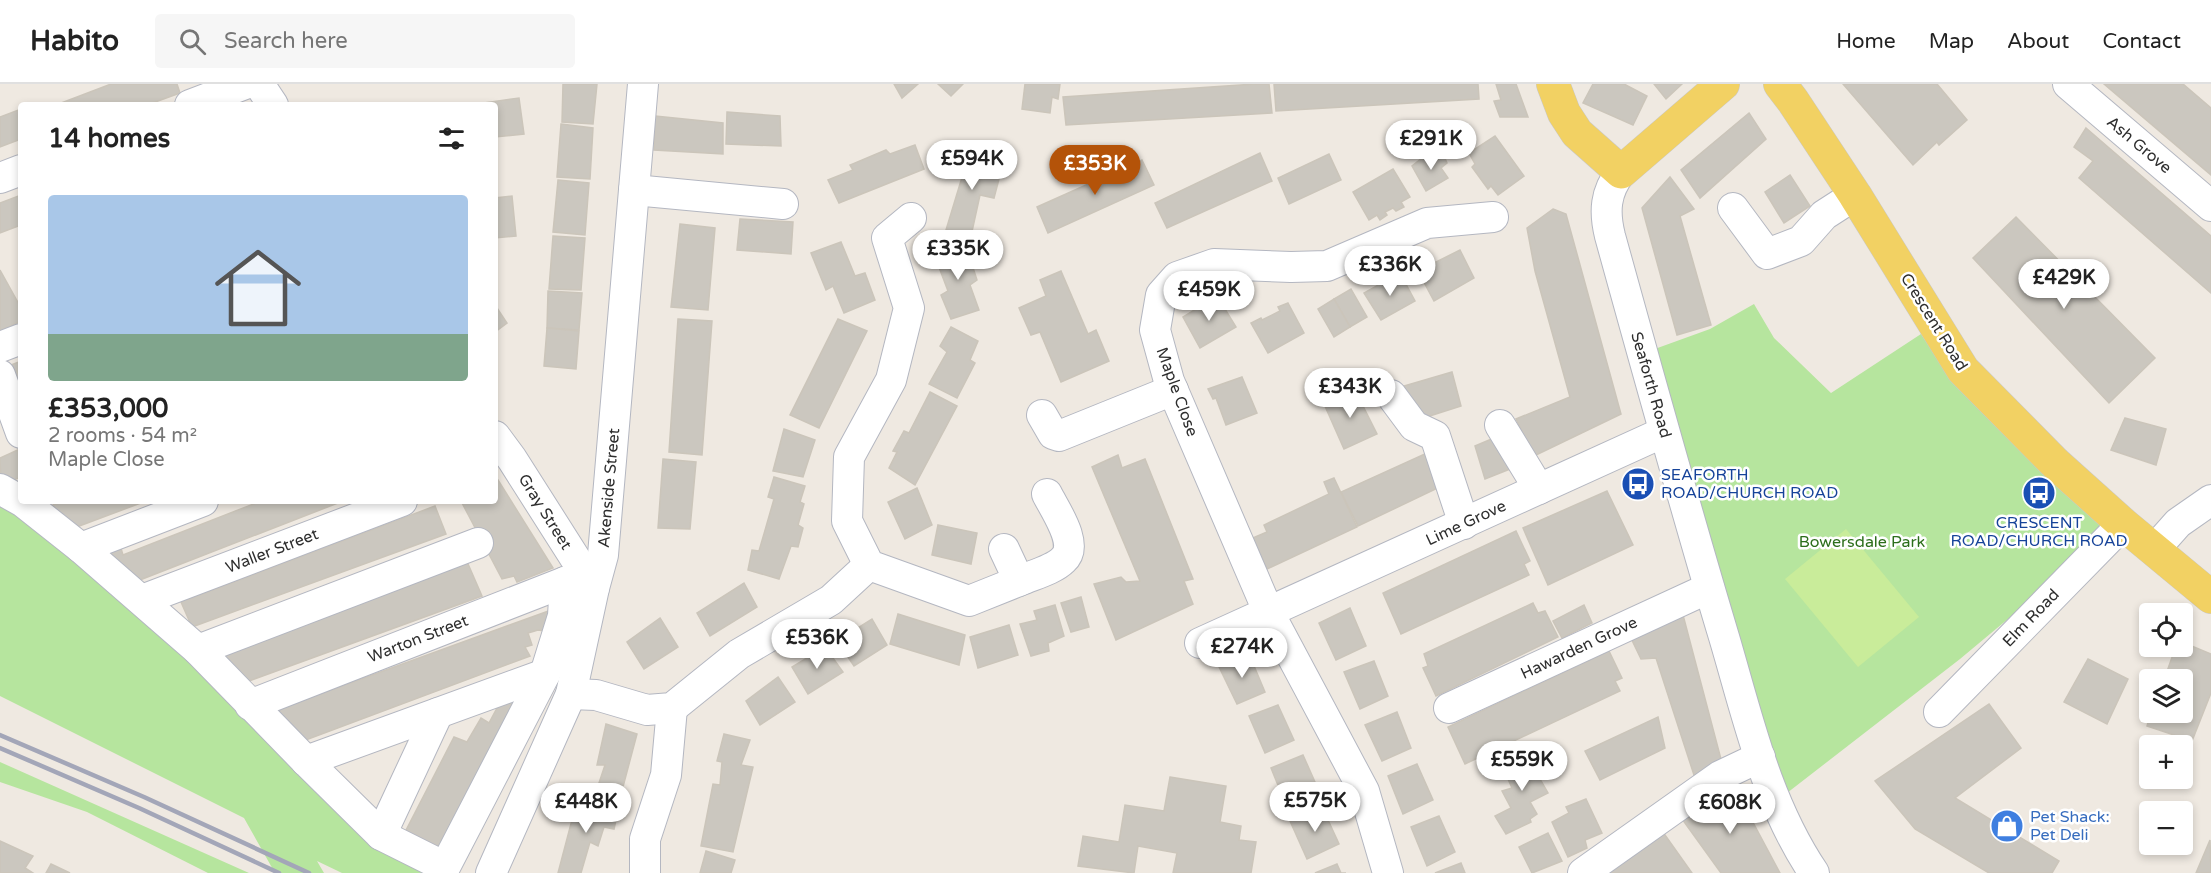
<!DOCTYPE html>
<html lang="en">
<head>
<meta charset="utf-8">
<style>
  body { margin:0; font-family:"Varela Round",sans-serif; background:#f6f6f6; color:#222; height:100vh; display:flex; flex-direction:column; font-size:22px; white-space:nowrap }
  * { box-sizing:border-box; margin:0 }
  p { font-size:20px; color:#767676 }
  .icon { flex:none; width:33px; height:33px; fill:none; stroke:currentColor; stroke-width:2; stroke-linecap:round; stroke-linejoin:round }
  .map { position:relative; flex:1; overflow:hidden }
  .drawer { position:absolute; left:18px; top:18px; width:480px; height:402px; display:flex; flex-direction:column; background:#fff; border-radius:6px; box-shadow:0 3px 9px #0003 }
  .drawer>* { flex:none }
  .buttons { position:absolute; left:2139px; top:519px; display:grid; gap:12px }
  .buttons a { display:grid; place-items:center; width:54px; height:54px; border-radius:6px; background:#fff; box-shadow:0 3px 9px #0003; font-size:30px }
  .price { position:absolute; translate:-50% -51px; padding:0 14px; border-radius:21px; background:#fff; color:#222; font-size:20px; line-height:39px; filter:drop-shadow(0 2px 3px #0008) }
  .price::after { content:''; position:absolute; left:50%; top:36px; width:18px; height:14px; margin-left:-9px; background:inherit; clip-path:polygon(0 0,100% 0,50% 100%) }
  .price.on { background:#b45309; color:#fff }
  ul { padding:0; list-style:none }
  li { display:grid; align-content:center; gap:12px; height:318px; padding:0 30px }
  li span { display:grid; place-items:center; height:186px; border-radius:6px; color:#555 }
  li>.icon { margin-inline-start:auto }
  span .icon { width:108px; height:108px; fill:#fffc; stroke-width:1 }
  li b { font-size:26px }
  h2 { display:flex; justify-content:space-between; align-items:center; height:72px; padding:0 30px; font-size:26px }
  header { display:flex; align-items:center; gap:36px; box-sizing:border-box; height:84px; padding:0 30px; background:#fff; border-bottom:2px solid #e0e0e0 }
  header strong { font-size:28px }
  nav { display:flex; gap:33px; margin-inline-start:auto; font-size:21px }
  .search { width:420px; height:54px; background:#f6f6f6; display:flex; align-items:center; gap:15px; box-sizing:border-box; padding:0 21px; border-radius:6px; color:#767676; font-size:22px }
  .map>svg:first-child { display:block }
</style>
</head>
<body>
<header>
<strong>Habito</strong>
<div class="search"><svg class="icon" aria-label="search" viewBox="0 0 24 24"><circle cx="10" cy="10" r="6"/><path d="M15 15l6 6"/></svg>Search here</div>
<nav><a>Home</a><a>Map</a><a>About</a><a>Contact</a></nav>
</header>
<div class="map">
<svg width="2211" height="789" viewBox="0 0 2211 789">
  <rect width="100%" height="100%" fill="#efe9e1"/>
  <g fill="#b6e59e">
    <polygon points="1754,220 1774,254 1831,309 1921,250 1953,298 2109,446 2082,473 1960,575 1787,709 1770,672 1652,266 1710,245"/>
    <polygon points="0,419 17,427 431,789 342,789 317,777 324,789 275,789 244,734 0,612"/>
    <polygon points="0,678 249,789 208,789 87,728 0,698"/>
  </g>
  <polygon fill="#c9ec9a" points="1846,445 1919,533 1858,583 1785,495"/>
  <g fill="#cbc7bf" stroke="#cbc5ba" stroke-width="1.5">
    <polygon points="111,0 177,0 180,9 147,21 56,21"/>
    <polygon points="563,0 597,0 593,40 562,38"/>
    <polygon points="894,0 918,0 902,14"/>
    <polygon points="938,0 963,0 951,12"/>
    <polygon points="1025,0 1060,0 1058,15 1052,13 1050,29 1022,25"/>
    <polygon points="1255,0 1269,0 1272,29 1066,41 1063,13"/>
    <polygon points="1274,0 1478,0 1479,15 1276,27"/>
    <polygon points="1496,0 1516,0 1528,33 1500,33 1494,17 1501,16"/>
    <polygon points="1593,0 1624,0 1647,12 1633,41 1583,19"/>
    <polygon points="1654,0 1682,0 1666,15"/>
    <polygon points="1843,0 1937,0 1967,36 1939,61 1937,58 1913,81"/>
    <polygon points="2104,0 2183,0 2211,24 2211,91"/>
    <polygon points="519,14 524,50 495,53 495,21 470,21"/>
    <polygon points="21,25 21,55 0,63 0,33"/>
    <polygon points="727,28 780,32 781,62 726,60"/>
    <polygon points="1749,29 1766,55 1700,114 1681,86"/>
    <polygon points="655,32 723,39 723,70 654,66"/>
    <polygon points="561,40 593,44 590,95 557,93"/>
    <polygon points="2086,44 2211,152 2211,209 2079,94 2093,77 2074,63"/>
    <polygon points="1495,52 1524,92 1498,111 1491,102 1488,105 1472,83 1475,80 1469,69"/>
    <polygon points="915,61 924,85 839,119 828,96 853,86 850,81 886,66 890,70"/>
    <polygon points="1431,67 1436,75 1444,72 1447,79 1441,84 1448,94 1426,107 1412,82"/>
    <polygon points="963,68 998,74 992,93 999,95 994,114 980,111 971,152 946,146 963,90 958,89"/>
    <polygon points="1260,69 1272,97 1167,144 1155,119"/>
    <polygon points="1329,70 1341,96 1289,120 1278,94"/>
    <polygon points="1142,76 1154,101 1048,149 1037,123"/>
    <polygon points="1393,85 1410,113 1401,118 1404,123 1396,127 1393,124 1385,128 1387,131 1380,136 1377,131 1369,136 1353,108"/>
    <polygon points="1790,91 1810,122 1784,139 1765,108"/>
    <polygon points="1670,93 1694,125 1680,132 1711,241 1677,251 1642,124"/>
    <polygon points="558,96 589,99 585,151 553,148"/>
    <polygon points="21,111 21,141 0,149 0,119"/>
    <polygon points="512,112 516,152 495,154 495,114"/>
    <polygon points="1553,125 1566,130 1621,330 1534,372 1516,335 1570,313 1535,187 1527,144"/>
    <polygon points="2016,133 2155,274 2109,319 1973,174"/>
    <polygon points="740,135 793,138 791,170 737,166"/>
    <polygon points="680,140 715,144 708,226 671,223"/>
    <polygon points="553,152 585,154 581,206 549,205"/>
    <polygon points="841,158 855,192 865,189 875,216 844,229 833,202 826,206 811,169"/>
    <polygon points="965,159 977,196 970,201 979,226 951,235 941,211 948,207 934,170"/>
    <polygon points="1460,166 1474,194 1434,217 1418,187"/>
    <polygon points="0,186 21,224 21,237 0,247"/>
    <polygon points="1061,187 1088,250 1096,246 1109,277 1061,298 1040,248 1031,251 1019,224 1046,212 1040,196"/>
    <polygon points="1400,189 1415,217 1381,236 1364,209"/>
    <polygon points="1351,205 1367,233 1350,243 1334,215"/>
    <polygon points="548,207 582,209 579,246 547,244"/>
    <polygon points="1217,212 1236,243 1200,264 1183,233"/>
    <polygon points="1334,215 1350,243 1334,253 1318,225"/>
    <polygon points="1288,219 1304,249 1268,269 1251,239 1261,234 1262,236 1280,227 1278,223"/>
    <polygon points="495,221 507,239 495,248"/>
    <polygon points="678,235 712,237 702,371 669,368"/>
    <polygon points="838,235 867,247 819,344 790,331"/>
    <polygon points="951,243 978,257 970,276 975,279 957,314 929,300 947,268 940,262"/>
    <polygon points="547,244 579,247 576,285 544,282"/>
    <polygon points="21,277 21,306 1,285"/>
    <polygon points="1452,288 1461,322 1414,337 1404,302"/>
    <polygon points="1242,293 1257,329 1226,341 1216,314 1213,315 1208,305"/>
    <polygon points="1355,306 1377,350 1344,365 1324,320"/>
    <polygon points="930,308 957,322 915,401 889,384 897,368 893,367 904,347 909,349"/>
    <polygon points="2125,334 2166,345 2156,381 2111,366"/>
    <polygon points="784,345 815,356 803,393 773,387"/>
    <polygon points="1501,351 1515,383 1485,395 1475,362"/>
    <polygon points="20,365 21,393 1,401 0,374"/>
    <polygon points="1427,369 1442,402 1358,442 1341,408"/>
    <polygon points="1118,371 1122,384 1145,375 1193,495 1184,497 1193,520 1116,556 1094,500 1121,493 1126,498 1140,497 1092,383"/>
    <polygon points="663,375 696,378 690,445 658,444"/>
    <polygon points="774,393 805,402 800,418 804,420 798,441 803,444 798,463 791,462 779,495 748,486 752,466 759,467 774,415 768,413"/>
    <polygon points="1334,394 1357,443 1267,485 1253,454 1267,448 1264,441 1329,410 1324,398"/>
    <polygon points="498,396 553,484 517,498 514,492 502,495 461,417 495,417 495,398"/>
    <polygon points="917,404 932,441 905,455 888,418"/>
    <polygon points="1607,407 1633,461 1548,501 1523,444"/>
    <polygon points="64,417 146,417 66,447 53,421"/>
    <polygon points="261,417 343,417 132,499 104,468 120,461 123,471"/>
    <polygon points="435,422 446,450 192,543 181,518"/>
    <polygon points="938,441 977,449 971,480 932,471"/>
    <polygon points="1516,447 1530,477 1524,480 1529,491 1401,550 1383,509"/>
    <polygon points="465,473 482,512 238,601 220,563"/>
    <polygon points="744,499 757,523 710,552 697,529"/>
    <polygon points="1081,513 1089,543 1071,548 1061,519"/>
    <polygon points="1533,519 1538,529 1545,527 1558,553 1436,612 1423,584 1428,582 1424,570"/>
    <polygon points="1055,521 1064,552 1048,559 1049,567 1031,572 1020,540 1037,536 1034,527"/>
    <polygon points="1584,521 1592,539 1562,554 1553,537"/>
    <polygon points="1350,524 1366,562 1336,576 1319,539"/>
    <polygon points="551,526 551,548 538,546 528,549 532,561 525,563 530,572 298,659 289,650 279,625"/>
    <polygon points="898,530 965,551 959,581 890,560"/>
    <polygon points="1683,531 1722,679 1694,691 1656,574 1641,575 1631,554"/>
    <polygon points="660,534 678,563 644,585 627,558"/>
    <polygon points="872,535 887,561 854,582 837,557"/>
    <polygon points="1009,541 1018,571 978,584 970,553"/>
    <polygon points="2182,558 2211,570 2211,609 2192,657 2147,642 2151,628 2182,628 2182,596 2164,596 2176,562 2182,562"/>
    <polygon points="825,563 843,588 808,610 792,583"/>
    <polygon points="1609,567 1622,594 1615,597 1620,607 1465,680 1448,643"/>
    <polygon points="1249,570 1265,608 1237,620 1219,583"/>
    <polygon points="2088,575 2128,595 2107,640 2064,618"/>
    <polygon points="1374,577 1388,612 1360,625 1344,588"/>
    <polygon points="778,593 795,618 760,641 746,617"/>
    <polygon points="526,606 440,776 401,756 454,653 467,658 481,634 489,639 504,611"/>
    <polygon points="1989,620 2021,664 1955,714 2059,777 2052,789 1989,789 1915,745 1875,697"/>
    <polygon points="1278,621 1294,656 1265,669 1249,632"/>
    <polygon points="1397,628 1411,664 1382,677 1365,641"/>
    <polygon points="1658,633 1665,664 1600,696 1585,667"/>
    <polygon points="606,640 637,650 620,714 596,708 605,681 597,681"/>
    <polygon points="724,650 750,656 741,681 753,683 733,768 701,762 713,700 720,701 722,678 717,677"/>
    <polygon points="1532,667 1534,671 1538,670 1546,684 1536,688 1548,709 1530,718 1537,730 1530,735 1531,738 1506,750 1495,732 1511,724 1502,707 1512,704 1504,686 1519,678 1516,673"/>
    <polygon points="1303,671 1319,707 1286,721 1271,684"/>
    <polygon points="1417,680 1433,716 1403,730 1388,692"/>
    <polygon points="1170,693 1226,702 1220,738 1241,742 1239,756 1256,758 1251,789 1173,789 1177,769 1138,762 1134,789 1078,782 1083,752 1119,758 1125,721 1164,727"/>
    <polygon points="1732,699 1780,789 1721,789 1682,735"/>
    <polygon points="588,715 619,723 614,745 604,743 598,762 590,758 581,789 558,789 573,732 582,733"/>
    <polygon points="1586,715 1602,749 1585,756 1587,764 1568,773 1552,738 1569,729 1566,723"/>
    <polygon points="1323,725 1339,760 1307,775 1290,737"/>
    <polygon points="1439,732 1455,768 1427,782 1411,743"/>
    <polygon points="1660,744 1692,789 1604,789"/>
    <polygon points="1548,749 1562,777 1532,789 1519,763"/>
    <polygon points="2210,756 2211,789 2196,789"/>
    <polygon points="0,757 33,772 25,784 33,789 0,789"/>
    <polygon points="706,767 735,776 731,789 700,789"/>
    <polygon points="1461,779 1465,789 1435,789"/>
    <polygon points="51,780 70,789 46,789"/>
    <polygon points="1337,780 1341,789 1346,789 1315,789"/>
  </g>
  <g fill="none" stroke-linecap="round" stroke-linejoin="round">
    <g stroke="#b4b7c1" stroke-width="32">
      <g id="minor">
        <polyline points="259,0 273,21"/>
        <polyline points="2068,0 2211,122"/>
        <polyline points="190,21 245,0"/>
        <path d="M 1621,88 C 1605,108 1604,128 1610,152 C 1647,286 1684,420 1724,553 C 1748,634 1766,718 1814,789"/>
        <polyline points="0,94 21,86"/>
        <polyline points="634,106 783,120"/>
        <polyline points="1733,124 1767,170 1801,157 1824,131 1855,111"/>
        <polyline points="911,134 887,154 909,224 891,296 849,373 847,437 869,481 969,517 1019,497 1004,465"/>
        <polyline points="0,263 21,255"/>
        <polyline points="0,291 21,349"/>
        <polyline points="1391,311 1414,342 1435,352 1464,440"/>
        <polyline points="1042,331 1053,350 1059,352 1173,306"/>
        <polyline points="1500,341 1539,405"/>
        <polyline points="495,352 512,375 594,504"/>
        <polyline points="0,405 23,418 81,464 198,566 306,677 381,751 445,783 545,590 563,532 565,498"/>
        <polyline points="81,464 203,417"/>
        <polyline points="2154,466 2178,439 2211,416"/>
        <path d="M 1019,497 C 1032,491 1053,486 1063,476 C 1080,461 1055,426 1047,410"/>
        <polyline points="142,516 402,417"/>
        <polyline points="1200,559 1664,348"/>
        <polyline points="198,566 478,459"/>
        <polyline points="571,610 596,611 647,626 672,624 739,570 831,516 869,481"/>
        <polyline points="250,621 565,498 582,496"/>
        <polyline points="1449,624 1709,504"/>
        <polyline points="1939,628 2123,440"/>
        <polyline points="306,677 545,590"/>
        <polyline points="381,751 438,629"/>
        <polyline points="491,789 571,610 594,504 603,471 643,0"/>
        <polyline points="645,789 645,755 666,691 672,624"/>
        <polyline points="1388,789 1364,707 1268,527 1169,297 1155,246 1161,211 1177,193 1214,180 1291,183 1327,182 1427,139 1493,133"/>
        <polyline points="1583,789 1720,692 1760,673"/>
      </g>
    </g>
    <g stroke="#c9c9c9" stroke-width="34">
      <g id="major">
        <polyline points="1553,0 1564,29 1577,49 1621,88 1723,0"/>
        <polyline points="1780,0 1793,17 1855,111 1963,286 2055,379 2123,440 2211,513"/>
      </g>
    </g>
    <use href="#minor" stroke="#fff" stroke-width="30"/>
    <use href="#major" stroke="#f2d163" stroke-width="33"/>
    <g stroke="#a3a6b8" stroke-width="4.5">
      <polyline points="0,651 144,713 309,789"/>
      <polyline points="0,664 139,724 279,789"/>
    </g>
  </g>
  <defs>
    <g id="bus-disc" transform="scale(1.725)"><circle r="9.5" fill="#1a4fb4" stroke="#fff"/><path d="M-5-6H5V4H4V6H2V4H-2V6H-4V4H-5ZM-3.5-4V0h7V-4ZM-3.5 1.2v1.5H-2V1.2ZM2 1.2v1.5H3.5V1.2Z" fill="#fff"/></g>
    <g id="shop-disc" transform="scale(1.725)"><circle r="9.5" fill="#3f7fe0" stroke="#fff"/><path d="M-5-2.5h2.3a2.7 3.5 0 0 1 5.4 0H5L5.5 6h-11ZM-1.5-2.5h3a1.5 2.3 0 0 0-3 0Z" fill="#fff"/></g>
  </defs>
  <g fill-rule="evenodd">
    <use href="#bus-disc" x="1638" y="400"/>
    <use href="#bus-disc" x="2039" y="409"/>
    <use href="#shop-disc" x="2007" y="742"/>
  </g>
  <g text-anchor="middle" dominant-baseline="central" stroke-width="5" stroke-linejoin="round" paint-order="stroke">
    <g font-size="16" fill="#2e2e2e" stroke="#fff">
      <text transform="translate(2139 61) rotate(40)">Ash Grove</text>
      <text transform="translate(1934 238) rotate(58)">Crescent Road</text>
      <text transform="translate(1651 301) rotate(74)">Seaforth Road</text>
      <text transform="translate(1177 308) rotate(70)">Maple Close</text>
      <text transform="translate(609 404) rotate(-85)">Akenside Street</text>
      <text transform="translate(545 428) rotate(58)">Gray Street</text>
      <text transform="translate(1466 439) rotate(-25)">Lime Grove</text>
      <text transform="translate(272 467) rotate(-21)">Waller Street</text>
      <text transform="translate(2031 534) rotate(-46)">Elm Road</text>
      <text transform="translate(418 555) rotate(-21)">Warton Street</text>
      <text transform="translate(1579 564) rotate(-25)">Hawarden Grove</text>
    </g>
    <g font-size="16" fill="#164399" stroke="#fff" text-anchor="start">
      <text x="1661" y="391">SEAFORTH<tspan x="1661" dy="18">ROAD/CHURCH ROAD</tspan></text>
      <text x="2039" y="439" text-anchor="middle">CRESCENT<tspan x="2039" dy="18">ROAD/CHURCH ROAD</tspan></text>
    </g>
    <g font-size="16" fill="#2c6e1b" stroke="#fff">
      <text x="1862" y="458">Bowersdale Park</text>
    </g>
    <g font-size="16" fill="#366cbe" stroke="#fff" text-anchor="start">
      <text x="2030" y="733">Pet Shack:<tspan x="2030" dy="18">Pet Deli</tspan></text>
    </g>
  </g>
</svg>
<div class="buttons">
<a><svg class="icon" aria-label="locate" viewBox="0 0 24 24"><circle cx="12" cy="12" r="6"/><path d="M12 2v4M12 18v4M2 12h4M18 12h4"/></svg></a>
<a><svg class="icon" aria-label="layers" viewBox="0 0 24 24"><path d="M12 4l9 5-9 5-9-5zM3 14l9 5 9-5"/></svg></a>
<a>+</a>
<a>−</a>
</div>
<b class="price" style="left:1431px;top:87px">£291K</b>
<b class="price" style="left:972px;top:107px">£594K</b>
<b class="price on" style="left:1095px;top:112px">£353K</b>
<b class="price" style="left:958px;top:197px">£335K</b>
<b class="price" style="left:1390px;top:213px">£336K</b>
<b class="price" style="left:2064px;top:226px">£429K</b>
<b class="price" style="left:1209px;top:238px">£459K</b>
<b class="price" style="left:1350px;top:335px">£343K</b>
<b class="price" style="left:817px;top:586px">£536K</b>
<b class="price" style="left:1242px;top:595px">£274K</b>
<b class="price" style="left:1522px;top:708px">£559K</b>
<b class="price" style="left:1315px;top:749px">£575K</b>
<b class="price" style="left:586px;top:750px">£448K</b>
<b class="price" style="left:1730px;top:751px">£608K</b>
<section class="drawer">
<h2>14 homes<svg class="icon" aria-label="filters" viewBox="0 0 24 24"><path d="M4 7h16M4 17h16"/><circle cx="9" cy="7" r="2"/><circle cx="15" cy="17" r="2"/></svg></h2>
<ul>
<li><span style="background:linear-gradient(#a9c7e8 75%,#7fa58c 0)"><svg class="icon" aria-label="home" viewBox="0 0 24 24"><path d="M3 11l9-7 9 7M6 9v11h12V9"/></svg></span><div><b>£353,000</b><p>2 rooms · 54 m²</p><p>Maple Close</p></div></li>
</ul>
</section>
</div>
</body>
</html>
